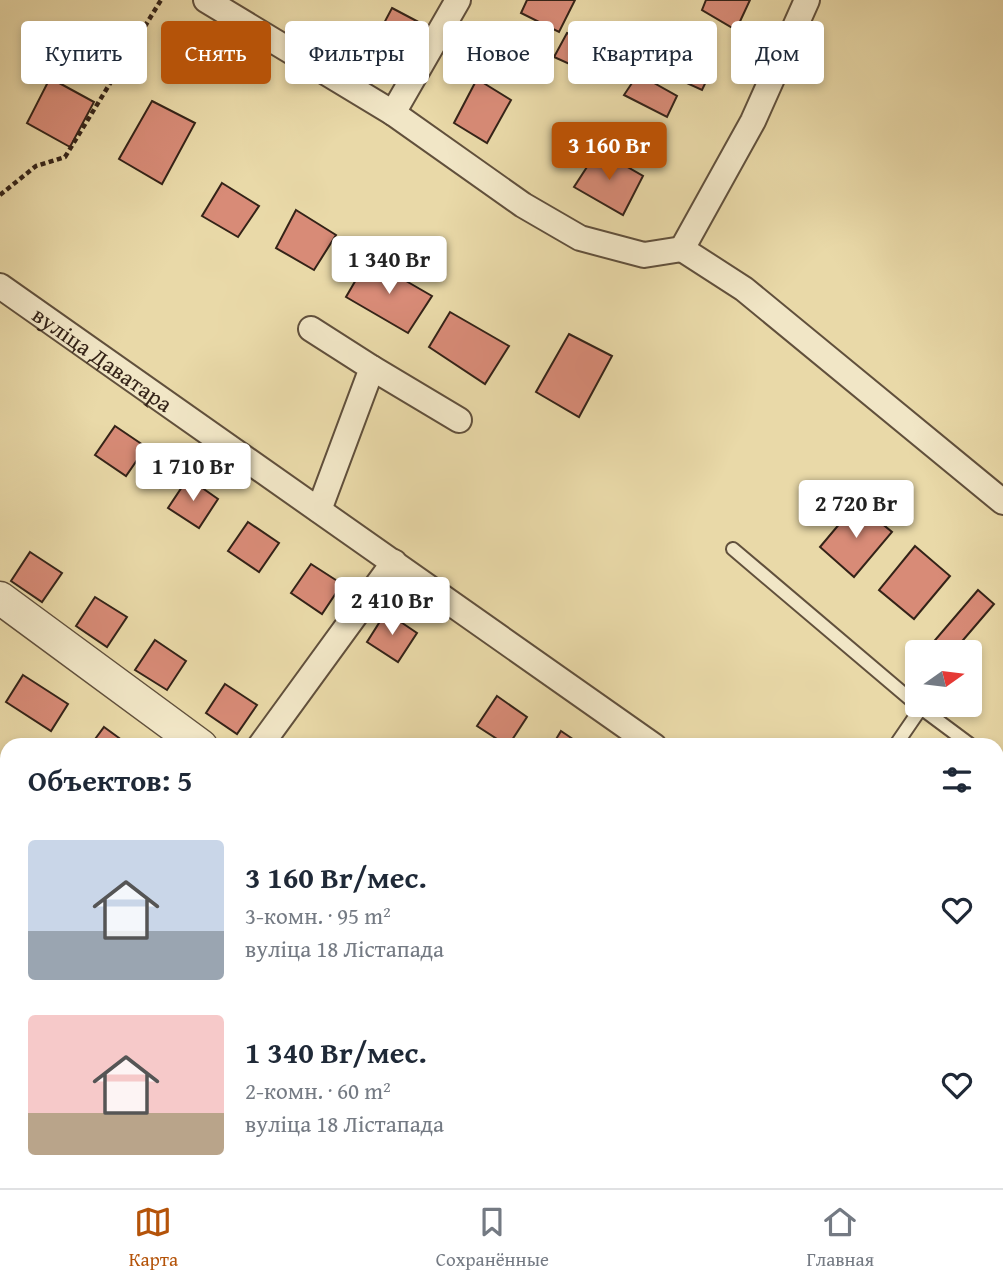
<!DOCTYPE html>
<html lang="ru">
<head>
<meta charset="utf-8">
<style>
  body { margin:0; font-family:"Gentium Book Plus",serif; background:#f2f2f3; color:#1f2937; height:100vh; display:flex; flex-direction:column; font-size:26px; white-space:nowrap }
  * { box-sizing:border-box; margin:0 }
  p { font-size:23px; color:#747a83 }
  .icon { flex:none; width:38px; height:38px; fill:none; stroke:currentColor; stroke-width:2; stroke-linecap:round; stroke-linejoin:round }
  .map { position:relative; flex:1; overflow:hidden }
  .side { position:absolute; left:0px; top:738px; width:1004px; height:450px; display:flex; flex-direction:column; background:#fff; border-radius:21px 21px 0 0; box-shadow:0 4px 10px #0003 }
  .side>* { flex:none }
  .top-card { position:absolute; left:21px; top:21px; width:962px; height:63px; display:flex; gap:14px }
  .needle { width:46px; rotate:76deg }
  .buttons { position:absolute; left:905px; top:640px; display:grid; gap:14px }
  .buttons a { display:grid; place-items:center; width:77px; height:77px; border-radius:7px; background:#fff; box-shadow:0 4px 10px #0003; font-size:35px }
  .price { position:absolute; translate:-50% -60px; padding:0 16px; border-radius:7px; background:#fff; color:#222; font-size:23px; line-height:46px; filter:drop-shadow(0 2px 4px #0008) }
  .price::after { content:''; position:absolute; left:50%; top:42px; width:21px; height:16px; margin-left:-10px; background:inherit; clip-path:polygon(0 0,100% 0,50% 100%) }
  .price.active { background:#b45309; color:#fff }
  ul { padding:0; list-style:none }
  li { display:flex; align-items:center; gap:21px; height:175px; padding:0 28px }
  li span { display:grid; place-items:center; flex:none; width:196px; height:140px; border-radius:7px; color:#555 }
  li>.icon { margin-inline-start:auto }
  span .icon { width:84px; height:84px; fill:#fffc; stroke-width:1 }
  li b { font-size:30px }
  h2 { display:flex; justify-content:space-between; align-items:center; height:84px; padding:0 28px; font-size:30px }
  .pill { padding:0 24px; border-radius:7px; background:#fff; box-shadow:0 4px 10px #0003; font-size:24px; line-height:63px }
  .pill.active { background:#b45309; color:#fff }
  .tab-bar { display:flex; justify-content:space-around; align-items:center; height:98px; border-top:2px solid #e0e1e3; background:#fff; font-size:19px; color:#747a83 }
  .tab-bar a { display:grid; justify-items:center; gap:4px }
  .tab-bar .active { color:#b45309 }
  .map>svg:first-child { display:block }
</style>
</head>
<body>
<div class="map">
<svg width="1003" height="1188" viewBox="0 0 1003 1188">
  <rect width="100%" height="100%" fill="#e9d9a8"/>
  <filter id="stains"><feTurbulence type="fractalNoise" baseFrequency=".00286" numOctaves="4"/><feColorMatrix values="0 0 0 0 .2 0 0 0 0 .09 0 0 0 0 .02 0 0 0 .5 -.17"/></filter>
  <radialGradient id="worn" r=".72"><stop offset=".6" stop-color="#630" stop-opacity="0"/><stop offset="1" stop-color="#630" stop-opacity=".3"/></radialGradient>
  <g fill="#d88b77" stroke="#342318" stroke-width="2">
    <polygon points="527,0 575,0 559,32 521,13"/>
    <polygon points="706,0 750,0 736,30 702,10"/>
    <polygon points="392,8 428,27 399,78 365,59"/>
    <polygon points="567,33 596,46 585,71 554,57"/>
    <polygon points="671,41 715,63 702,90 658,70"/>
    <polygon points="486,46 521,64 512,82 476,63"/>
    <polygon points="638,74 677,96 667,117 624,95"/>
    <polygon points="50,78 94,102 70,147 27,123"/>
    <polygon points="477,79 511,100 487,143 454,123"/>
    <polygon points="152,101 195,123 162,184 119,159"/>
    <polygon points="598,150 643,176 623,215 574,187"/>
    <polygon points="222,183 259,206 238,237 202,216"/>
    <polygon points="296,210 336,235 314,270 276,248"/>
    <polygon points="368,259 432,296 408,333 346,297"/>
    <polygon points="450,312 509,346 485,384 429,347"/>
    <polygon points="569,334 612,356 579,417 536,392"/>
    <polygon points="115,426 146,447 126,476 95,455"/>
    <polygon points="188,478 218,499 199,528 168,508"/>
    <polygon points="857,503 892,532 854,577 820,547"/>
    <polygon points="248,522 279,543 259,572 228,551"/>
    <polygon points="915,546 950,576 914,619 879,590"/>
    <polygon points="30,552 62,573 42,602 11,581"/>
    <polygon points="311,564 342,584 322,614 291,593"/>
    <polygon points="978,590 994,604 952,653 924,653"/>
    <polygon points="95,597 127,617 107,647 76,626"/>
    <polygon points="386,612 417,633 398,662 367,642"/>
    <polygon points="155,640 186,661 167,690 135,670"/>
    <polygon points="23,675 68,704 51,731 6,702"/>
    <polygon points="225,684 257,705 237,734 206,713"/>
    <polygon points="497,696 527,717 508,746 477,726"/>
    <polygon points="104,727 130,746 90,746"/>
    <polygon points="561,731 583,746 552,746"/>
    <polygon points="1003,1137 1003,1181 998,1178 998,1146"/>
    <polygon points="453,1181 475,1181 485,1188 448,1188"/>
    <polygon points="721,1181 745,1181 755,1188 717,1188"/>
    <polygon points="899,1181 917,1181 927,1188 895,1188"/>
  </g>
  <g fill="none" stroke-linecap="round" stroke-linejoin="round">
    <g stroke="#61503c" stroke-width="16">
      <g id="service">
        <polyline points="733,549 917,705"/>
        <polyline points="895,746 921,708 972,746"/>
        <polyline points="998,764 1003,768"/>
      </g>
    </g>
    <g stroke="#61503c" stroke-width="28">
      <g id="minor">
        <polyline points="206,0 393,113 523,205 580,238 644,255 682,249"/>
        <polyline points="393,113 458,0"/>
        <polyline points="682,249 744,289 1003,502"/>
        <polyline points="682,249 753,121 807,0"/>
        <path id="s1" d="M 0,286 L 654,746"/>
        <polyline points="311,329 372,368 319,510"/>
        <polyline points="372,368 459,420"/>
        <polyline points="260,746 394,562"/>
        <polyline points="0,935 7,940"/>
        <polyline points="998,988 1003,992"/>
        <polyline points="0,1151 7,1139"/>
        <polyline points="346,1181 356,1188"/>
      </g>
    </g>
    <g stroke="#61503c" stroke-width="35">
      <g id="tertiary">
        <polyline points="0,598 201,746"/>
        <polyline points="809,1181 818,1188"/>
      </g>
    </g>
    <polyline stroke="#342318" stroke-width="4.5" stroke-dasharray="5 3.5" stroke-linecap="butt" points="0,195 36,166 65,157 161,0"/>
    <use href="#service" stroke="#f1e6c6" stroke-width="12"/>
    <use href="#minor" stroke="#f1e6c6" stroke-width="24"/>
    <use href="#tertiary" stroke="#f1e6c6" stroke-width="32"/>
  </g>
  <g text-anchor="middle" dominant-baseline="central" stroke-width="7" stroke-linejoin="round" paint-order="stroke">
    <g font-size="23" fill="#342318" stroke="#f1e6c6">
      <text stroke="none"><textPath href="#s1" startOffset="126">вуліца Даватара</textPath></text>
    </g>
  </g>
  <rect width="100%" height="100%" filter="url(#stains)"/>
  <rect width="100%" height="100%" fill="url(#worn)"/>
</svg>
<div class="buttons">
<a><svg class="needle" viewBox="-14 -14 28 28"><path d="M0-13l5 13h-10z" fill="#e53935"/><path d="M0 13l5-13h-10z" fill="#747a83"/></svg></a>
</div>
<b class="price active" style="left:609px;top:182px">3 160 Br</b>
<b class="price" style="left:389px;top:296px">1 340 Br</b>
<b class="price" style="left:193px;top:503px">1 710 Br</b>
<b class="price" style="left:856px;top:540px">2 720 Br</b>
<b class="price" style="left:392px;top:637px">2 410 Br</b>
<div class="top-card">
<a class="pill">Купить</a>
<a class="pill active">Снять</a>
<a class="pill">Фильтры</a>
<a class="pill">Новое</a>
<a class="pill">Квартира</a>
<a class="pill">Дом</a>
</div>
<section class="side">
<h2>Объектов: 5<svg class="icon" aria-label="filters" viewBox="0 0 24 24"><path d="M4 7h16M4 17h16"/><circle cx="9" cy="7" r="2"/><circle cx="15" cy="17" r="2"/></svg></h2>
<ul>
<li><span style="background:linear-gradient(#c9d6e8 65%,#9aa5b1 0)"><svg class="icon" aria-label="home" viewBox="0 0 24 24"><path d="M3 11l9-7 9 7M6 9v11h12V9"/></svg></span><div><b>3 160 Br/мес.</b><p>3-комн. · 95 m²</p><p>вуліца 18 Лістапада</p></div><svg class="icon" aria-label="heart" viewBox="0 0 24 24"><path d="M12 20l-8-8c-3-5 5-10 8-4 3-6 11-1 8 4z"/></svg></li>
<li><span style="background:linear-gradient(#f6c9c9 70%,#b9a48a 0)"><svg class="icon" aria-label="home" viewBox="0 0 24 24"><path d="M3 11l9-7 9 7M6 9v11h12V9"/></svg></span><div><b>1 340 Br/мес.</b><p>2-комн. · 60 m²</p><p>вуліца 18 Лістапада</p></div><svg class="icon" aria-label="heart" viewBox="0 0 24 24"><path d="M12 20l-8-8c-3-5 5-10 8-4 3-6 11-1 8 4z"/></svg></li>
</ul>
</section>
</div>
<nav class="tab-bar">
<a class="active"><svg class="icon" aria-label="map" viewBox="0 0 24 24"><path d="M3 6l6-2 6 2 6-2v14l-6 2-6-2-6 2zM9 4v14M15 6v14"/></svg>Карта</a>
<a><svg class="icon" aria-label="saved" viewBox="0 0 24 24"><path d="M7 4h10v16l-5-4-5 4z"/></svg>Сохранённые</a>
<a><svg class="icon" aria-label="home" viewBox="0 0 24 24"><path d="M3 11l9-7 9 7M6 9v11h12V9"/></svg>Главная</a>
</nav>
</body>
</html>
